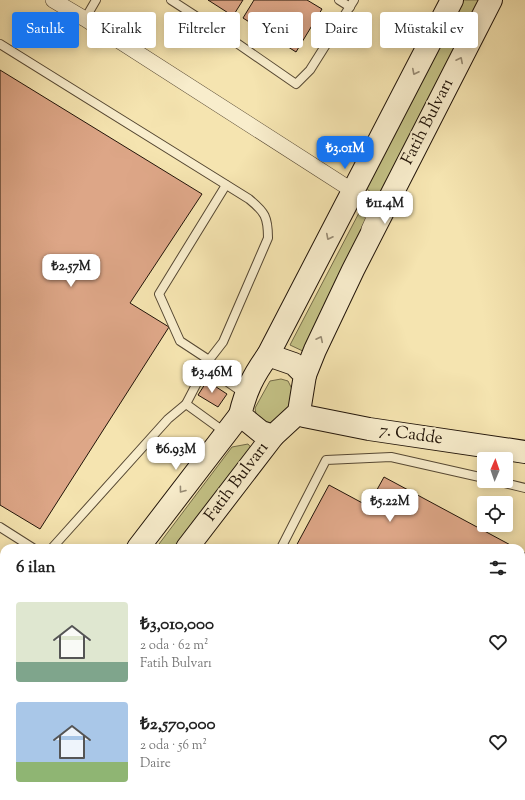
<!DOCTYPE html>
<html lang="tr">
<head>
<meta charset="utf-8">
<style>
  body { margin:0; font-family:"Sorts Mill Goudy",serif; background:#f2f2f2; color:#222; height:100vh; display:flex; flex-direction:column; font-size:15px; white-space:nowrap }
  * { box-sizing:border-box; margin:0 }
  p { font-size:13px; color:#767676 }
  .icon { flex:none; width:22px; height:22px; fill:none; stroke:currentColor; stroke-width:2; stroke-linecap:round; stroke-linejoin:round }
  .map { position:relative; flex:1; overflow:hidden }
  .sheet { position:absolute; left:0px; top:544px; width:525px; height:256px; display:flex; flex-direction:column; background:#fff; border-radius:12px 12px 0 0; box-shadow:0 2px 10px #0003 }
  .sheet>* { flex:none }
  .hud { position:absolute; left:12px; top:12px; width:501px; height:36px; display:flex; gap:8px }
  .needle { width:26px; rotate:2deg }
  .fabs { position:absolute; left:477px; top:452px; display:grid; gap:8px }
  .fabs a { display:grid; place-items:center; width:36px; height:36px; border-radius:4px; background:#fff; box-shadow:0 2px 10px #0003; font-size:20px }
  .price { position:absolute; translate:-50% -34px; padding:0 9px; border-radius:8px; background:#fff; color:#222; font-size:13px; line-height:26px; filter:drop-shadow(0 1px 2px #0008) }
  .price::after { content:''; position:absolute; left:50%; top:24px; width:12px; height:9px; margin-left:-6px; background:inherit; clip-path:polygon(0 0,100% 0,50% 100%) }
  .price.on { background:#1a73e8; color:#fff }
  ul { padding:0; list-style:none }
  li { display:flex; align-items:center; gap:12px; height:100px; padding:0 16px }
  li span { display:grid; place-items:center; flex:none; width:112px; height:80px; border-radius:4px; color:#555 }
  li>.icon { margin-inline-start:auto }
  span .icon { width:48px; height:48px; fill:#fffc; stroke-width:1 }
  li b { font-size:17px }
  h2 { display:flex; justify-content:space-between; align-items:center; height:48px; padding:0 16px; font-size:17px }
  .chip { padding:0 14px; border-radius:4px; background:#fff; box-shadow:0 2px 10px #0003; font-size:14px; line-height:36px }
  .chip.on { background:#1a73e8; color:#fff }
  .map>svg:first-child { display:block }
</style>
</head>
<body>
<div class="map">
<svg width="525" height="800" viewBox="0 0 525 800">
  <rect width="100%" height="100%" fill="#f5e4b0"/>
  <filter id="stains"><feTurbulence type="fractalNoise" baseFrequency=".005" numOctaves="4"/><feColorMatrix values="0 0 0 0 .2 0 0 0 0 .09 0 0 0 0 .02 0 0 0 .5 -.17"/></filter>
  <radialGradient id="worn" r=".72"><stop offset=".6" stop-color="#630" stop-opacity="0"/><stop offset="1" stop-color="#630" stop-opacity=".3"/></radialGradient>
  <g fill="#c4c286" stroke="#726b48">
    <polygon points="463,0 485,0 377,207 374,195 365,187"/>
    <polygon points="361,209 367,218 307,353 290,345"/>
    <polygon points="281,379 288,381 295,395 283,420 270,425 257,420 255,408 270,381"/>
    <polygon points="248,444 254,451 178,548 156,548 232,447"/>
  </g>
  <g fill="#dda687" stroke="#211409">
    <polygon points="208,0 243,0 233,16"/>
    <polygon points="254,0 307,0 322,9 296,52 243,18"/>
    <polygon points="0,70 202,194 130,303 169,327 40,529 0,505"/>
    <polygon points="207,381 227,394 218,407 198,395"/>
    <polygon points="384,477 516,548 295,548 329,485 368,506"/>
    <polygon points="521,551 525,553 525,800 158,800 160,796 521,796"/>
  </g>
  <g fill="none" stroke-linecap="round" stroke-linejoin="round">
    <g stroke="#564833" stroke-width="10">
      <g id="lane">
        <polyline points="171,0 228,37 296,84 310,70 354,0"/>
        <polyline points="339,0 350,7"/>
        <polyline points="85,19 96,0"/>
        <path d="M 0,44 L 249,199 C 265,212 268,217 268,238 L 223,342 L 209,360 L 186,404 L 168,419 L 52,548"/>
        <polyline points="209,360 180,341 159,294 226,185"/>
        <polyline points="206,367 239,390 245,392"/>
        <polyline points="186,404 226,433"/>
        <polyline points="496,481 525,488"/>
        <polyline points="0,527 33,548"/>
        <polyline points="281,548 326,460 391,457 484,478"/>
      </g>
    </g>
    <g stroke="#564833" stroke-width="16">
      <polyline id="street" points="53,0 85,19 353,191 368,206 374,218 369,229"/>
    </g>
    <g stroke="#211409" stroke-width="24">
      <g id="secondary">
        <polyline points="268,355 452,0"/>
        <path d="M 268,355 L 294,364 L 305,375 L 299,412 L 273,436 L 261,432 L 240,415 C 246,390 253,376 268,355 Z"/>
        <polyline points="305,375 315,350 353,270 491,0"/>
        <polyline points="299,412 304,416 369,429 525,452"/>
        <polyline points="138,548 240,415"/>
        <polyline points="187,548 273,436"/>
        <polyline points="0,729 4,724"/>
        <polyline points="0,792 4,787"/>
      </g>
    </g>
    <use href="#lane" stroke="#f8edcc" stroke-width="8"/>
    <use href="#street" stroke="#f8edcc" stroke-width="15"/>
    <use href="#secondary" stroke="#f8edcc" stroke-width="22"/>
  </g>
  <defs><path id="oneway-chevron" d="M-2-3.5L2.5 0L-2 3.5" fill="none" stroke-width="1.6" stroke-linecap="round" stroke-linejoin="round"/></defs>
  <g stroke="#978b74">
    <use href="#oneway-chevron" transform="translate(460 60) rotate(-63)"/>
    <use href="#oneway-chevron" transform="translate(415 72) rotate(117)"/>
    <use href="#oneway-chevron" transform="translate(329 237) rotate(117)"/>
    <use href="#oneway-chevron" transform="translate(320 339) rotate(-64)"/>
    <use href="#oneway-chevron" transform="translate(182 490) rotate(127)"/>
  </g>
  <g text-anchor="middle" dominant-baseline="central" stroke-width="4" stroke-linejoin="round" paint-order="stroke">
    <g font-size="17" fill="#211409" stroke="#f8edcc">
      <text transform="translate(428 122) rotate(-63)">Fatih Bulvarı</text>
      <text transform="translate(411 435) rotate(8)">7. Cadde</text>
      <text transform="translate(237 482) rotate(-53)">Fatih Bulvarı</text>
    </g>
  </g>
  <rect width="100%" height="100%" filter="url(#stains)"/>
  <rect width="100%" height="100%" fill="url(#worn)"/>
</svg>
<div class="fabs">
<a><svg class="needle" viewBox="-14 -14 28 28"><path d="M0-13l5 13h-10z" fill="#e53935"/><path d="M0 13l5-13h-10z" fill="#767676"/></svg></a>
<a><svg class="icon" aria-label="locate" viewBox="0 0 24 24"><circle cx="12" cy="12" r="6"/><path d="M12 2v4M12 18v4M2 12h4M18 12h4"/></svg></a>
</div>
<b class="price on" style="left:345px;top:170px">₺3.01M</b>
<b class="price" style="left:385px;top:225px">₺11.4M</b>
<b class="price" style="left:71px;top:288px">₺2.57M</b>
<b class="price" style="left:212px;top:394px">₺3.46M</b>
<b class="price" style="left:176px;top:471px">₺6.93M</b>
<b class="price" style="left:390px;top:523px">₺5.22M</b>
<div class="hud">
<a class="chip on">Satılık</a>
<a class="chip">Kiralık</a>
<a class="chip">Filtreler</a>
<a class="chip">Yeni</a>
<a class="chip">Daire</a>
<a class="chip">Müstakil ev</a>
</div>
<section class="sheet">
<h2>6 ilan<svg class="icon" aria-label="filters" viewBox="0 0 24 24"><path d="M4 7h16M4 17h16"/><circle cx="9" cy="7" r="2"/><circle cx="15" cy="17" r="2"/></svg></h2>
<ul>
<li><span style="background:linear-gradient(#dfe7d0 75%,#7fa58c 0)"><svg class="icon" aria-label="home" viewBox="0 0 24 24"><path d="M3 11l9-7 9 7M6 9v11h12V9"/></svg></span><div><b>₺3,010,000</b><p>2 oda · 62 m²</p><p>Fatih Bulvarı</p></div><svg class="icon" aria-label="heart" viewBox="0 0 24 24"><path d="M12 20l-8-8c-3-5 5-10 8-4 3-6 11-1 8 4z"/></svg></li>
<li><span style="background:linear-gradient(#a9c7e8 75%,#8fb573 0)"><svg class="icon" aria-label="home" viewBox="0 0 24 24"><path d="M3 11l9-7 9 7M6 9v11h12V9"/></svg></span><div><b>₺2,570,000</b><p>2 oda · 56 m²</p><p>Daire</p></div><svg class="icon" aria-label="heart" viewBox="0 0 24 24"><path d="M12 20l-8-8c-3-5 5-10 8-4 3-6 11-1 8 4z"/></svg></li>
</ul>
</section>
</div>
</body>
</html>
